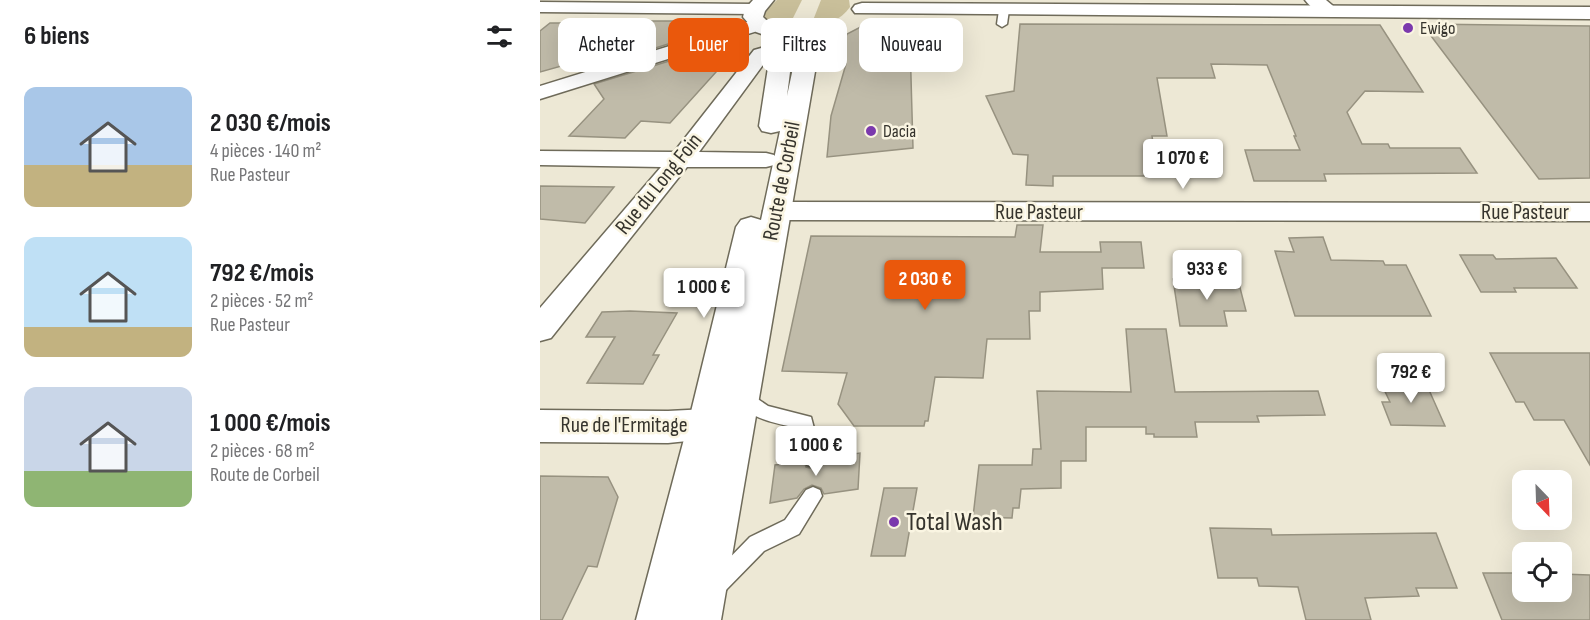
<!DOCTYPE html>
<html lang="fr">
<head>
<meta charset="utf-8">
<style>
  body { margin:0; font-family:"Sofia Sans Condensed",sans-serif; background:#f6f6f6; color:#202124; height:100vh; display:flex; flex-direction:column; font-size:22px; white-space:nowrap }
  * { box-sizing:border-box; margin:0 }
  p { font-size:20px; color:#757577 }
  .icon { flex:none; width:33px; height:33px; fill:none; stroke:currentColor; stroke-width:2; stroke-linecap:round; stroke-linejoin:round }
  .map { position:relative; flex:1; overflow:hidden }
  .drawer { display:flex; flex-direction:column; background:#fff; width:540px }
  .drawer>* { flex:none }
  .banner { position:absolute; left:18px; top:18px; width:570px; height:54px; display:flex; gap:12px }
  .needle { width:39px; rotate:157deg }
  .buttons { position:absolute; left:972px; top:470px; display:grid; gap:12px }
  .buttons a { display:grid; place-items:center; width:60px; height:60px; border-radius:12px; background:#fff; box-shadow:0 6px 24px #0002; font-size:30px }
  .price { position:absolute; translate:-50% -51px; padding:0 14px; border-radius:6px; background:#fff; color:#222; font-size:20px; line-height:39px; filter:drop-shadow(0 2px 3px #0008) }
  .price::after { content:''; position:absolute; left:50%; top:36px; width:18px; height:14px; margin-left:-9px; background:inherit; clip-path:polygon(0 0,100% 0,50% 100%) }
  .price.active { background:#ea580c; color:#fff }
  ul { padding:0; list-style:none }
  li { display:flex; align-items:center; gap:18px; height:150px; padding:0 24px }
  li span { display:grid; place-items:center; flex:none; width:168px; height:120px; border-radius:12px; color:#555 }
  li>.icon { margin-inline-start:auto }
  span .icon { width:72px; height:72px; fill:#fffc; stroke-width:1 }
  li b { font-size:26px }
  h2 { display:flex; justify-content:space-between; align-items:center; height:72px; padding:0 24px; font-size:26px }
  .chip { padding:0 21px; border-radius:12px; background:#fff; box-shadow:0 6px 24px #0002; font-size:21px; line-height:54px }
  .chip.active { background:#ea580c; color:#fff }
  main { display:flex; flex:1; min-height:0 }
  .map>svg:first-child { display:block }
</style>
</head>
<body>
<main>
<section class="drawer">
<h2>6 biens<svg class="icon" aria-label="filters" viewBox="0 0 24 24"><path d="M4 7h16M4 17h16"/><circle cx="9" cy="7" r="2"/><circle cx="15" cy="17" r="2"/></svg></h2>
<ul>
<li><span style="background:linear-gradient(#a9c7e8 65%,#c2b280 0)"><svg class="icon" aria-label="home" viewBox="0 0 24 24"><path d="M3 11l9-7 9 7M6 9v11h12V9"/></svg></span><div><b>2 030 €/mois</b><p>4 pièces · 140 m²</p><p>Rue Pasteur</p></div></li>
<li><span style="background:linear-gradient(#bfe0f5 75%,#c2b280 0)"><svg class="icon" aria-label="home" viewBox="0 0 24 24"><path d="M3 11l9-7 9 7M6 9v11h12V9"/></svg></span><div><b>792 €/mois</b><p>2 pièces · 52 m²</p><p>Rue Pasteur</p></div></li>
<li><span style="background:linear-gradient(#c9d6e8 70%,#8fb573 0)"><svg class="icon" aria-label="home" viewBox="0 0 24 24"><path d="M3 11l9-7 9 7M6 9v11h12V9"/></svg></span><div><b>1 000 €/mois</b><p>2 pièces · 68 m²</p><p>Route de Corbeil</p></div></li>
</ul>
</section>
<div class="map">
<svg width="1050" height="620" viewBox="0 0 1050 620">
  <rect width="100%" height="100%" fill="#ede8d5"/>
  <g fill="#c9bf9a">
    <polygon points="237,0 262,0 248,28 231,24 225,18 225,11"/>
    <path d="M 281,0 L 309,0 L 310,7 C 301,20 286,26 270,28 Z"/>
  </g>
  <g fill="#c0bba9" stroke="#979280" stroke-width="1.5">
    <polygon points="336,19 373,19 366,42 370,42 373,148 287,157 291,116 306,64 295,64 307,34"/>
    <polygon points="88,21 161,21 157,35 45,70 39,61 0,72 0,31 10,23 86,23"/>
    <polygon points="480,24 840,25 883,92 825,91 807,112 822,144 848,144 850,148 920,148 937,173 784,174 786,181 714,181 705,150 760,150 754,136 756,136 727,65 671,64 675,78 617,78 627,136 612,136 618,176 513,176 513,186 486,185 488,155 473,154 446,96 474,91"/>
    <polygon points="882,24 1050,26 1050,178 999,179"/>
    <polygon points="152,54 148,69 177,71 130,123 101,121 85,138 29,136 64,99 54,84"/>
    <polygon points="0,186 74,187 45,223 0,219"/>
    <polygon points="477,225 503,225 500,252 561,252 560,242 601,242 604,268 562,268 563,289 500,292 500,311 489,311 490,339 447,339 443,378 395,377 388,421 385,421 384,426 314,426 298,404 307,373 242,371 271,236 475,237"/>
    <polygon points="783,237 791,260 843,261 845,265 866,265 891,316 755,316 735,251 754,252 749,238"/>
    <polygon points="920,255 953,255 956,259 1016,258 1037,288 974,288 976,292 941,292"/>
    <polygon points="633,279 698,280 706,311 684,311 687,326 640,326"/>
    <polygon points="90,311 137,313 113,355 119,355 103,384 47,383 75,337 46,337 62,312"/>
    <polygon points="586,329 626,329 635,392 778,391 785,415 717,416 719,422 655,422 657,437 614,437 614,434 606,434 606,427 546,427 546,461 521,461 521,488 481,489 479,508 473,508 472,518 433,517 439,465 492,465 493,449 501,449 497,391 591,392"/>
    <polygon points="950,353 1050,353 1050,465 1024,420 994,420 984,402 976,402"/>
    <polygon points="840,381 885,381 905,426 851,425 842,402 850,402"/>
    <polygon points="320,453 318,489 284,494 281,488 272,485 264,489 257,498 230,503 235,465 264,461 266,467 274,469 281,466 284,458"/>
    <polygon points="0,476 68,477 78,497 57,567 48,566 22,620 0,620"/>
    <polygon points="344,488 377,488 365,556 331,556"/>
    <polygon points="670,528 731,529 732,535 896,533 917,588 876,588 879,596 825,598 831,620 766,620 758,587 719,586 717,578 678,578"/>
    <polygon points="943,573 982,573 982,591 1022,591 1022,574 1050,575 1050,620 962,620"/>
  </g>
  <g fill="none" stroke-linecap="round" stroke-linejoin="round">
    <g stroke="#6f6b5a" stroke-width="3">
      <g id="lane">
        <polygon points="464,7 469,10 467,24 462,27 457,24 459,10"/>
        <path d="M 203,389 L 228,406 L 271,417 L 282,459 L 279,465 L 273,467 L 267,465 L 258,428 C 235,423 206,419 195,396 L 197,391 Z"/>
        <polygon points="273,487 280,490 282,496 259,534 224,551 183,593 176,596 169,593 166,586 169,579 210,537 245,520 266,490"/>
      </g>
    </g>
    <g stroke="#6f6b5a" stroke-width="3">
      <g id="street">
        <path d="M 765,0 L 786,0 L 799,11 L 796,15 C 784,18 772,9 765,0 Z"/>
        <polygon points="0,2 215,4 221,5 224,9 221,13 215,14 0,12"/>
        <polygon points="217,19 224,21 226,25 224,29 0,99 0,86"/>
        <polygon points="242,42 249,44 252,48 249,52 228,58 159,152 226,153 234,155 238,160 234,165 226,167 147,167 11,338 0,341 0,308 121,167 0,165 0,151 134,152 214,50"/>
        <polygon points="236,202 1050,203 1050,221 236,220 227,217 223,211 227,205"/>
        <polygon points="167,409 179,413 184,424 179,435 167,439 128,443 0,442 0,410 128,411"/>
      </g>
    </g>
    <g stroke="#6f6b5a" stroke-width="3">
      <g id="secondary">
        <path d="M 213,0 L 234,0 L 225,11 L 223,17 C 243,38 269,21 291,27 L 294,31 L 278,54 L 181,620 L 96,620 L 148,424 L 196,227 L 201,220 L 211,217 L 221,220 L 240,131 L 231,133 L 222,131 L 219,126 L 231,48 L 236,39 L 216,32 L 203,17 L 205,9 ZM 267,40 L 256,54 L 247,96 L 253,48 L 256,41 Z"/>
        <polygon points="322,3 1050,7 1050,19 315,13 312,9 315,5"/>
      </g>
    </g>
    <use href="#lane" fill="#fff" fill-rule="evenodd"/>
    <use href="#street" fill="#fff" fill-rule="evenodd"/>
    <use href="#secondary" fill="#fff" fill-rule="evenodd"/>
  </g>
  <g fill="#7b39ad" stroke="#faf5e2" stroke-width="2">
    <circle cx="868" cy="28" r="6"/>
    <circle cx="331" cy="131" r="6"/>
    <circle cx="354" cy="522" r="6"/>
  </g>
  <g text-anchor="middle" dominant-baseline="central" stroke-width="5" stroke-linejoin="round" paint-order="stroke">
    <g font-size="18" fill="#36342d" stroke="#faf5e2" text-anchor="start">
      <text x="880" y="28">Ewigo</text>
      <text x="343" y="131">Dacia</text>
    </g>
    <g font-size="22" fill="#36342d" stroke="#faf5e2">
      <text transform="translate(242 181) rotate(-79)">Route de Corbeil</text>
      <text transform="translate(119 184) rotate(-51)">Rue du Long Foin</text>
      <text x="499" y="212">Rue Pasteur</text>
      <text x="985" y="212">Rue Pasteur</text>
      <text x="84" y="425">Rue de l'Ermitage</text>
    </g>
    <g font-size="27" fill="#36342d" stroke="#faf5e2" text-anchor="start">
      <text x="366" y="522">Total Wash</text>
    </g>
  </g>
</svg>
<div class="buttons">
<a><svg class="needle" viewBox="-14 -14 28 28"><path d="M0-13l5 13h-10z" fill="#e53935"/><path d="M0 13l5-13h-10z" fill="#757577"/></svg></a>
<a><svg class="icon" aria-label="locate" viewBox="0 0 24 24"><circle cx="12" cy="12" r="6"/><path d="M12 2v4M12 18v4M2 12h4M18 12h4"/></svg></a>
</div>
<b class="price" style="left:643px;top:190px">1 070 €</b>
<b class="price" style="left:667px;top:301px">933 €</b>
<b class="price active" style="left:385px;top:311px">2 030 €</b>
<b class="price" style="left:164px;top:319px">1 000 €</b>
<b class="price" style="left:871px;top:404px">792 €</b>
<b class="price" style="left:276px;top:477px">1 000 €</b>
<div class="banner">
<a class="chip">Acheter</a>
<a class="chip active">Louer</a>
<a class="chip">Filtres</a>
<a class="chip">Nouveau</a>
</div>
</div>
</main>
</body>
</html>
